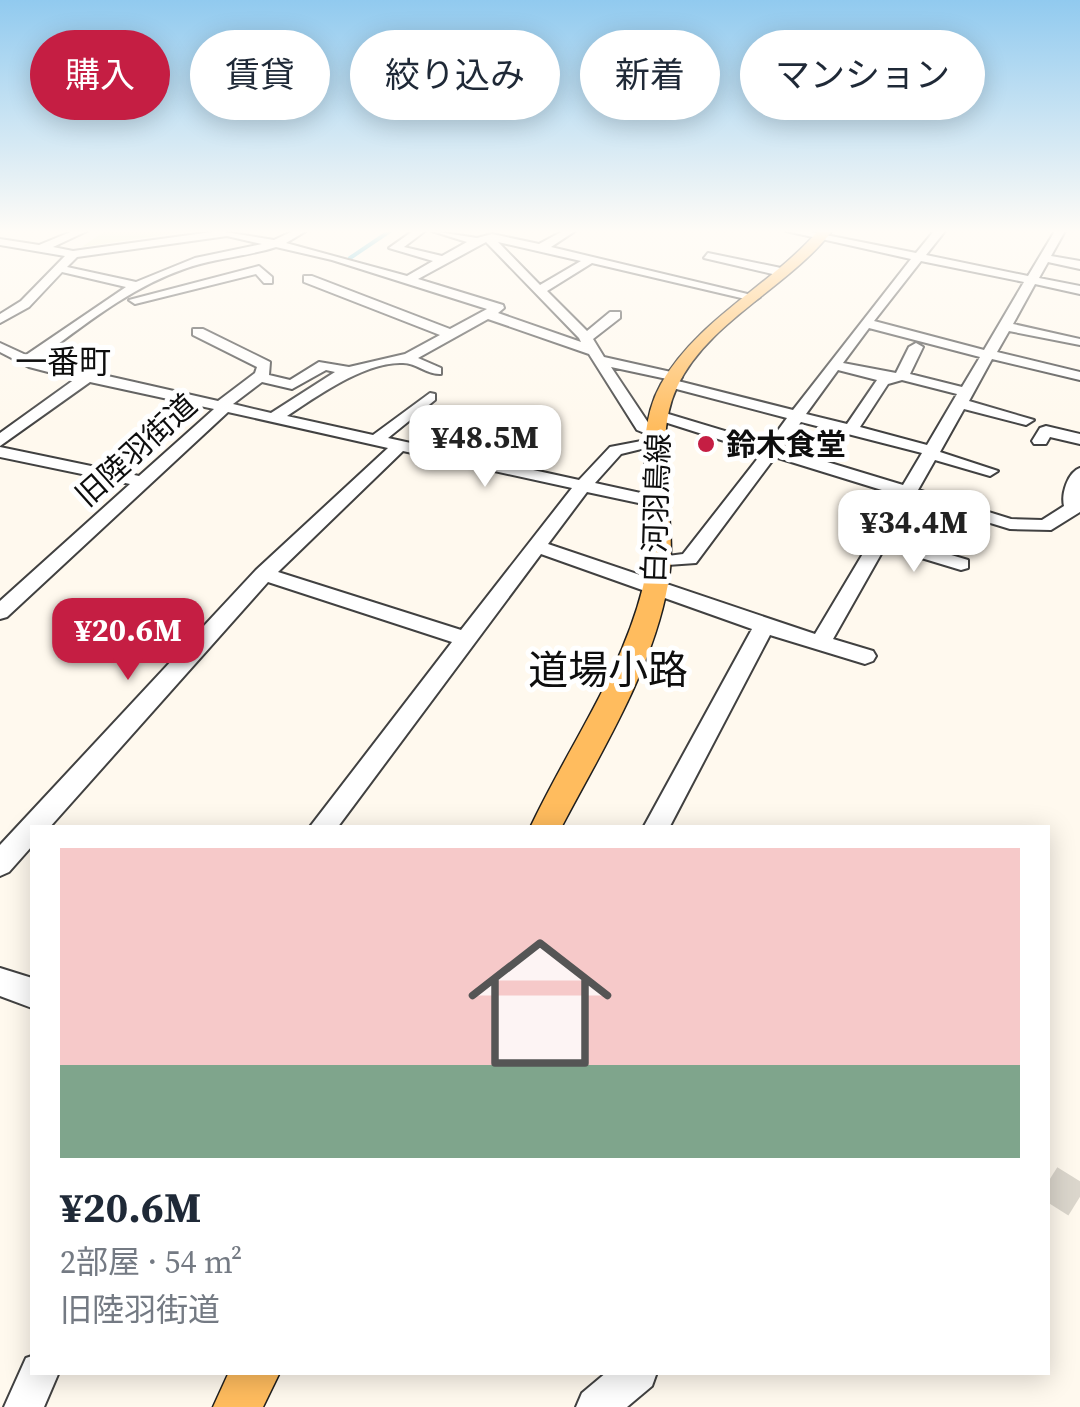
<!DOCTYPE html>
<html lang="ja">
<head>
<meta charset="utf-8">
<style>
  body { margin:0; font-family:"Source Serif 4","Noto Sans JP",serif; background:#f2f2f3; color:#1f2937; height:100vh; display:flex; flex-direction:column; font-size:38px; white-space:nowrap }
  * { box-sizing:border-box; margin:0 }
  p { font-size:32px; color:#747a83 }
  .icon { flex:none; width:55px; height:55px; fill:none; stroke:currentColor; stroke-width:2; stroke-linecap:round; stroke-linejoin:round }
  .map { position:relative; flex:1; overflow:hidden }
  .drawer { position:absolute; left:30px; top:825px; width:1020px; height:550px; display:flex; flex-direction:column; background:#fff; border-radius:0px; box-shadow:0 5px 25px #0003 }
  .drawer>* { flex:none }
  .hud { position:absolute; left:30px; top:30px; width:1020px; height:90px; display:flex; gap:20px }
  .price { position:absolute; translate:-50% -85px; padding:0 22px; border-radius:20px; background:#fff; color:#222; font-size:32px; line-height:65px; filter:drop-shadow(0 2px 5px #0008) }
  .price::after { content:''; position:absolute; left:50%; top:60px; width:30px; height:22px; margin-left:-15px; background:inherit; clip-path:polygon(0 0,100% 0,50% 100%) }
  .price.on { background:#c51e43; color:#fff }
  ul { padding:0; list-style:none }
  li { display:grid; align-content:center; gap:20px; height:530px; padding:0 30px }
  li span { display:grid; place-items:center; height:310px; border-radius:0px; color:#555 }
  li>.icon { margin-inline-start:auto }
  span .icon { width:180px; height:180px; fill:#fffc; stroke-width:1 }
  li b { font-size:42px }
  .chip { padding:0 35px; border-radius:45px; background:#fff; box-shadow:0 5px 25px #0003; font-size:35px; line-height:90px }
  .chip.on { background:#c51e43; color:#fff }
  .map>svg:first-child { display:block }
</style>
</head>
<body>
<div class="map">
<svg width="1080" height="1407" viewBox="0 0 1080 1407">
  <rect width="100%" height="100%" fill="#fff9ee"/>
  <polygon fill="#ebf2c8" points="105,231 191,231 82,247"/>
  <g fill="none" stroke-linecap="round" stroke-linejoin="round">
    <polyline stroke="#33b0d4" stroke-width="4" points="350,258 390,231"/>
    <polyline stroke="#dbd6cc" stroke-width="35" stroke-dasharray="35 18" stroke-linecap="butt" points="1048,1182 1080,1202"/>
    <g stroke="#414141" stroke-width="4">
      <g id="minor">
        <path d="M 73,231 L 87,231 L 53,247 L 73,251 L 219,231 L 274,240 L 293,231 L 306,231 L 286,243 L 407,276 L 433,261 L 389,248 L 413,231 L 425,231 L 404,247 L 442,256 L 467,242 L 432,231 L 477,238 L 492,234 L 539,244 L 563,231 L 575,231 L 551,247 L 760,297 L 754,301 L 592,263 L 547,291 L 587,331 L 610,312 L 620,312 L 620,318 L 593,339 L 604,357 L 680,374 L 682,377 L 678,381 L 793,410 L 911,259 L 786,231 L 806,231 L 916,253 L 934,231 L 945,231 L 926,255 L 1028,276 L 1055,231 L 1065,231 L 1051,256 L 1080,261 L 1080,269 L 1048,262 L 1039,278 L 1080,286 L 1080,294 L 1035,284 L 1013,324 L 1080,339 L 1080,345 L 1009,331 L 997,352 L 1080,372 L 1080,380 L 992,359 L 969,401 L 1034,420 L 1026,425 L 964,409 L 940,452 L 998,471 L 990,476 L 935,460 L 918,490 L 1011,519 L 1042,520 L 1064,506 C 1061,494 1068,472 1080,468 L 1080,512 L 1051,530 L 1010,529 L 912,499 L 891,537 L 968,560 L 968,568 L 961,570 L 885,547 L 833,639 L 873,651 L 876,656 L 873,661 L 865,664 L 770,635 L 669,828 L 643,828 L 752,629 L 541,554 L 337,828 L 309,828 L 452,642 L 268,582 L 49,828 L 32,828 L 32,846 L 9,872 L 0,876 L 0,845 L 256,570 L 388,448 L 228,412 L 7,617 L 0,619 L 0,601 L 130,484 L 0,457 L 0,447 L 139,476 L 214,409 L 90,382 L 0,446 L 0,433 L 75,379 L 29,367 L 0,352 L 0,343 L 26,355 L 126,287 L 62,272 L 29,307 L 0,323 L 0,314 L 21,301 L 65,256 L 0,245 L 0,239 L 39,245 ZM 227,236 L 262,244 L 195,258 L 136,282 L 67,267 L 77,257 ZM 486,242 L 579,338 L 581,342 L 498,313 L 504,308 L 503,305 L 418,279 ZM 498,242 L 581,261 L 540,285 ZM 276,247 L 332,260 L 487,309 L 450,329 L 312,276 L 304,276 L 304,282 L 440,335 L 405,354 L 349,367 L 319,362 L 290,380 L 269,375 L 270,362 L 203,329 L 193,329 L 193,335 L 257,367 L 255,373 L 218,401 L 37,360 C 83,326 129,288 184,269 C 214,258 245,257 276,247 ZM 921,261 L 1024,282 L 984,350 L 874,321 ZM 488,319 L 589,354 L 637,430 L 657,438 L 610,447 L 579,480 L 388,438 L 435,400 L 435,394 L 430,393 L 373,435 L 287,416 C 317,396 366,361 403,363 C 417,363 427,375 441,374 L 441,368 L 418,358 ZM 869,328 L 980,357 L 962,387 L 910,374 L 923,347 L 916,343 L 909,347 L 896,373 L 843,363 ZM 611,367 L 667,379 L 663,383 L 665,386 L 787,418 L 768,444 L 665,413 L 655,413 L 655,419 L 762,453 L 683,554 L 653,558 L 653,566 L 696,563 L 775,457 L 898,495 L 815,634 L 548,544 L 587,492 L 662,508 L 671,503 L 668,499 L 595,483 L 621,454 L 666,443 L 659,438 L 666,434 L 649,424 ZM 326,370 L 335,372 L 271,413 L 233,404 L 262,382 L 292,389 ZM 838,370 L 877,380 L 847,424 L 806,414 ZM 902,380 L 957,394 L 927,445 L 860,427 L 888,384 ZM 801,422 L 922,453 L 903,485 L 781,448 ZM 403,451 L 572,488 L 461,630 L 278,572 Z"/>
        <polygon points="708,253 781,268 787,272 781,276 704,258"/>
        <polygon points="259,266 272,277 272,283 264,283 256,274 135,304 129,300"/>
        <polygon points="1046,426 1080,434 1080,444 1050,437 1046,444 1034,444 1032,441 1040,428"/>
        <polygon points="0,968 32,978 32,1008 0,996"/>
        <polygon points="32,1356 32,1372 59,1372 44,1407 4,1407 26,1358"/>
        <polygon points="607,1372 657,1372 652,1386 627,1407 576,1407 582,1393"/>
      </g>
    </g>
    <g stroke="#1f1f1f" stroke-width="3">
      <g id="major">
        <path d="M 818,231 L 832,231 C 788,288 708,321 677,387 C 649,447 680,521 668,584 C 652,671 602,750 561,828 L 530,828 C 568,747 621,675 643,587 C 659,523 627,444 661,384 C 698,319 770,286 818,231 Z"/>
        <polygon points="229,1372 280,1372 263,1407 213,1407"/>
      </g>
    </g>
    <use href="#minor" fill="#fff" fill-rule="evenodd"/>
    <use href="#major" fill="#ffbc5e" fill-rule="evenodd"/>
  </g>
  <linearGradient id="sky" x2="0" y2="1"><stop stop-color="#91caef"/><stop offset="0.54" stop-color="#fffcf7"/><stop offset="1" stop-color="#fffcf7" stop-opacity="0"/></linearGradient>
  <rect width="1080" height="428" fill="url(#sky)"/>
  <circle fill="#c51e43" stroke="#fff" stroke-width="4" cx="706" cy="444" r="10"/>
  <g text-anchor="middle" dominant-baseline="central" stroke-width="10" stroke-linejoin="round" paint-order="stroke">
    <g font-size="30" font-weight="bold" fill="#0e0e0e" stroke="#fff" text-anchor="start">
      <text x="726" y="444">鈴木食堂</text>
    </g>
    <g font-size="30" fill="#0e0e0e" stroke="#fff">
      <text transform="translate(136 450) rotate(-42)">旧陸羽街道</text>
      <text transform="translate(656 508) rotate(-88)">白河羽鳥線</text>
    </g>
    <g font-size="32" fill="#0e0e0e" stroke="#fff">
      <text x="63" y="362">一番町</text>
    </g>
    <g font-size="40" fill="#0e0e0e" stroke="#fff">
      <text x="608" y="670">道場小路</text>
    </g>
  </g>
</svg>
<b class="price" style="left:485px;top:490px">¥48.5M</b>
<b class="price" style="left:914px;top:575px">¥34.4M</b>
<b class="price on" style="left:128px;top:683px">¥20.6M</b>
<div class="hud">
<a class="chip on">購入</a>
<a class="chip">賃貸</a>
<a class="chip">絞り込み</a>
<a class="chip">新着</a>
<a class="chip">マンション</a>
</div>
<section class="drawer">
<ul>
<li><span style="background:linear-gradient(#f6c9c9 70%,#7fa58c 0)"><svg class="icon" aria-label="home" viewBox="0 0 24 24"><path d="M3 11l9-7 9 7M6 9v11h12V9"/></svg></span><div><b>¥20.6M</b><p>2部屋 · 54 m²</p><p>旧陸羽街道</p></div></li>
</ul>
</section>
</div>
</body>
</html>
